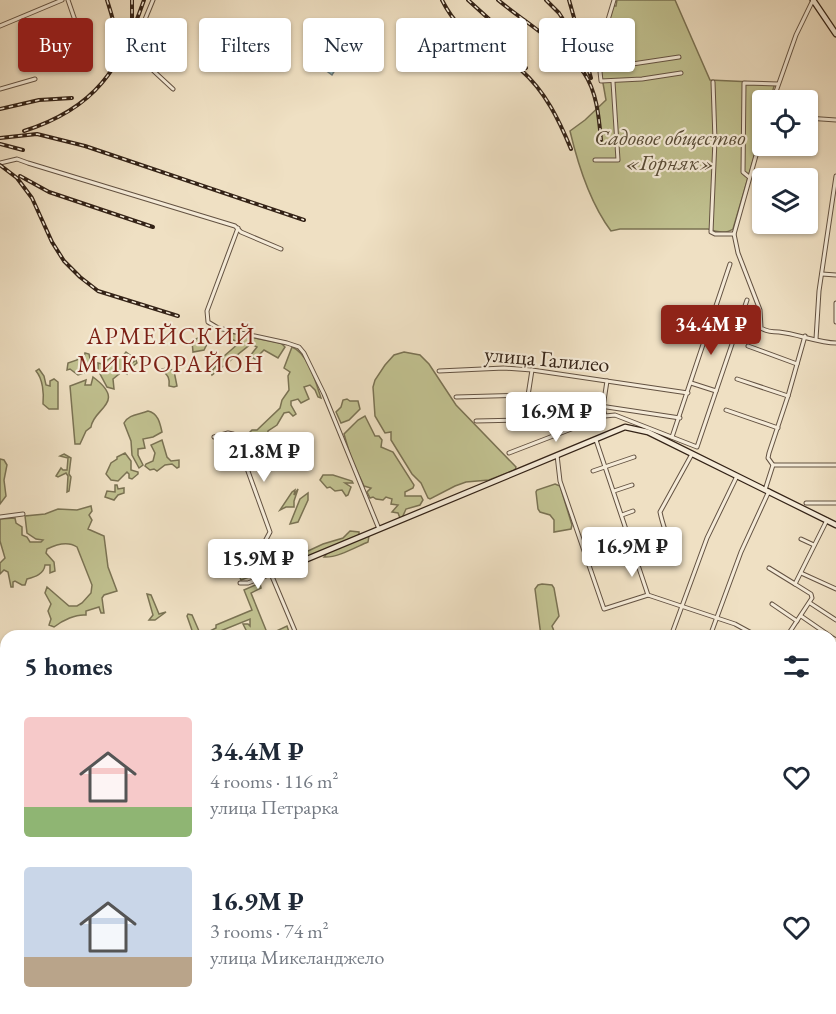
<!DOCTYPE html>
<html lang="en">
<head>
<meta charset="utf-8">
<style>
  body { margin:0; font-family:"EB Garamond",serif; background:#f6f6f7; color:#1f2937; height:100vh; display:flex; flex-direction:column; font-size:22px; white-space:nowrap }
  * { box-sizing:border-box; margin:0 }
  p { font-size:20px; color:#747a83 }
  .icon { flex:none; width:33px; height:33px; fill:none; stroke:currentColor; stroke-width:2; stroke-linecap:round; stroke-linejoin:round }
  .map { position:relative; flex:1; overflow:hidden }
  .sheet { position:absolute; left:0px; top:630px; width:837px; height:384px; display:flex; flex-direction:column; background:#fff; border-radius:18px 18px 0 0; box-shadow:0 2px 4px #0004 }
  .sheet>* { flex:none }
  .hud { position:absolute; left:18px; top:18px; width:801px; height:54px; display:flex; gap:12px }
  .controls { position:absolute; left:752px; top:90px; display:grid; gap:12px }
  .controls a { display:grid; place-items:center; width:66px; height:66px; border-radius:6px; background:#fff; box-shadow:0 2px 4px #0004; font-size:30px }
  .price { position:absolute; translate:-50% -51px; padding:0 14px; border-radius:6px; background:#fff; color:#222; font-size:20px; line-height:39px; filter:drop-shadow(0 2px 3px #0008) }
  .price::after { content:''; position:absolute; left:50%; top:36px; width:18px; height:14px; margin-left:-9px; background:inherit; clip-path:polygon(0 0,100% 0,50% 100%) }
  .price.active { background:#8f2418; color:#fff }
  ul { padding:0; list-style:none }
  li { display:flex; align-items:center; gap:18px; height:150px; padding:0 24px }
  li span { display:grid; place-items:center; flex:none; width:168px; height:120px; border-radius:6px; color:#555 }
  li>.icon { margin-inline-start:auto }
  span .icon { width:72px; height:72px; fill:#fffc; stroke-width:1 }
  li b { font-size:26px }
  h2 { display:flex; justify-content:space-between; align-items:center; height:72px; padding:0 24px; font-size:26px }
  .chip { padding:0 21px; border-radius:6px; background:#fff; box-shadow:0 2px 4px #0004; font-size:21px; line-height:54px }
  .chip.active { background:#8f2418; color:#fff }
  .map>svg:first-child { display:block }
</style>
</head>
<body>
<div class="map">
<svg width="836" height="1014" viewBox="0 0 836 1014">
  <rect width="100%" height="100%" fill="#efe0c3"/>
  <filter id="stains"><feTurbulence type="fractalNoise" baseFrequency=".00333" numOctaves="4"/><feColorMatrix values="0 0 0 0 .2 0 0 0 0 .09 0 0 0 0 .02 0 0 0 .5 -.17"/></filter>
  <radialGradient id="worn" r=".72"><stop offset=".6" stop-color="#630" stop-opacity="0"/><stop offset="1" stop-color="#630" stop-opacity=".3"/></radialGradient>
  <g fill="#c0c08f" stroke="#7a7253" stroke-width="1.5">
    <path d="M 617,0 L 675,0 L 710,80 L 775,83 L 770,100 L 762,100 L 762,130 L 733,229 C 726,234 716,232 708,229 L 620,229 L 611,231 C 590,203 578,165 570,131 L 585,120 L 606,100 L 598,55 L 612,6 L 616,6 Z"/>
    <polygon points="203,327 206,328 208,342 204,350 193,352 192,341 200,337"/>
    <polygon points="230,333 281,343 285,347 278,358 264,350 255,359 250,356 257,347 251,344 212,375 211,372 223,357 238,344 238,342 231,339"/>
    <path d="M 292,347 C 308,353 316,383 321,398 L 318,397 L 315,390 L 310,385 L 304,387 L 309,399 L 301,403 L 298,399 L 291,401 L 291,405 L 296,414 L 293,416 L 289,412 L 284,413 L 277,425 L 268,431 L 267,439 L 262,444 L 257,442 L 253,448 L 253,450 L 246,447 L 246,460 L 241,446 L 252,443 L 253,437 L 249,436 L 249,433 L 252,430 L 257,430 L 280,408 L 282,400 L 289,390 L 288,376 L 290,372 L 284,368 Z"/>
    <polygon points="126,352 134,358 132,363 136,360 137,363 127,371 127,374 125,373 124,370 120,370 119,374 113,379 114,389 107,387 98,370 98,363 102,364 114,355 122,357"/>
    <polygon points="404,352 420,355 429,364 456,405 516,467 515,470 489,480 466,482 455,486 430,499 428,498 421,483 412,474 391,440 391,432 385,433 375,416 373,387 375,380 385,365 394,355"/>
    <polygon points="85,353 89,354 92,368 87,369 87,372 78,375 70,369 67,370 68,363 77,360 79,355 84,358"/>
    <path d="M 167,368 L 174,371 L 177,386 L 174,387 L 169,386 C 170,378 168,376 163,371 L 162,369 Z"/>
    <path d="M 39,369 L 44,376 L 46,385 L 50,386 L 50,381 L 54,379 L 58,382 L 58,409 L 49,409 L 43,404 C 44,394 43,379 36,371 Z"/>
    <path d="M 93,377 C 128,403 93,408 91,427 L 86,431 L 80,444 L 75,444 L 70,386 L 86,380 L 85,385 L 91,385 Z"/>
    <polygon points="347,399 350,401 358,401 360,409 349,420 341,423 336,412 341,407 343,400"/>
    <path d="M 148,411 C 158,413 160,423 162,432 L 153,437 L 143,439 L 145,448 L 138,449 L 138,455 L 143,465 L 139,468 L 132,455 L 131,441 L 124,423 C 129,414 139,415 148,411 Z"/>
    <polygon points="365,416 375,436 379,436 382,440 381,447 393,452 414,485 413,488 405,492 405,496 421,496 423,500 420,505 406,509 402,518 400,518 398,513 392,512 398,505 391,504 392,499 386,497 383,500 376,499 373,497 370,498 367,492 371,488 364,486 351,458 344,434 358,420"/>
    <polygon points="162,440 167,457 171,461 179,460 179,467 177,468 172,464 165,465 157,471 154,469 150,470 145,466 146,464 153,461 155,453 151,445"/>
    <polygon points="233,447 237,450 236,455 240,459 240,467 233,466 233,459 229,458 229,451"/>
    <polygon points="125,453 131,461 131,470 138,472 138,474 132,479 129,478 129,474 127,472 118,481 111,480 106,474 111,463 117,459 117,457"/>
    <polygon points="64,454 71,458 69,474 71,477 69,491 67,492 68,476 66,473 58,477 56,476 61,468 63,470 67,470 68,458 60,456"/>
    <polygon points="0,459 4,460 7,465 4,480 6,496 0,504"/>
    <polygon points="323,475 333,475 352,481 353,483 345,483 351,487 348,495 346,496 342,490 335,491 330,487 327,488 320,480"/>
    <polygon points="555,484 560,486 572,525 571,529 554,532 554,520 550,515 540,512 538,509 536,492 537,490"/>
    <polygon points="115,485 117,485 118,489 124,488 124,493 118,495 114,500 105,497 107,491 115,492"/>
    <polygon points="298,489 294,501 294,507 286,507 280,510 292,492 295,490 294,495"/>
    <polygon points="308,493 308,500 298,522 290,524 300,499"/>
    <path d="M 91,506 L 92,511 L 89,515 L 92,520 L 88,529 L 104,536 L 108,567 L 117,591 L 104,595 L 102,598 L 104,613 L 101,613 L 99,607 L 86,611 L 86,615 C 76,614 63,620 54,627 L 49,625 L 51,619 L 48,611 L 51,604 L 45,593 L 47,587 L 69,606 L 77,606 L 82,603 L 91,593 L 92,585 L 77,547 C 68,541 57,544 47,549 L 46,553 L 54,562 L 55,571 L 50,573 L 50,565 L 45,565 C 44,574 35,577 27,579 L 25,585 L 22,585 L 15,581 L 13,582 L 13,587 L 11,587 L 8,572 L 4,570 L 0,574 L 0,563 L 5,558 L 0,541 L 0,519 L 15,518 L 16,523 L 22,527 L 22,535 L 27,537 L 30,542 L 41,542 L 43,540 L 36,539 L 27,533 L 25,516 L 45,514 L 58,509 L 77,510 Z"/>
    <polygon points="350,531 359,532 359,535 281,568 278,565 287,558 293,558 323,544 343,538"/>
    <path d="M 369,536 L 368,542 C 356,547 337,558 324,557 L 328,552 Z"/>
    <polygon points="232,552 238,558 238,563 243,573 255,570 260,573 241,580 230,554"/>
    <polygon points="260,583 261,588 251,593 268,635 287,626 289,632 280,636 249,636 243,624 248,624 250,626 250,619 208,636 206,634 203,636 194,636 187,616 188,614 192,615 199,631 198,634 202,635 216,628 216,625 252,610 244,590"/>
    <polygon points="542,584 552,585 554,588 559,616 552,626 556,636 541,636 535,589 538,585"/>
    <polygon points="147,594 151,595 159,614 166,612 155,620 149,620 153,615"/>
    <polygon points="836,763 836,843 831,843 831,764"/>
    <polygon points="0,943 6,943 6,980 0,978"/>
    <path d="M 237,1008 C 255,1008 298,1003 311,1014 L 177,1014 L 194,1010 Z"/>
  </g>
  <polygon fill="#9dbbbc" stroke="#737e7a" stroke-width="1.5" points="327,57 334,64 335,70 332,75 324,69 323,61"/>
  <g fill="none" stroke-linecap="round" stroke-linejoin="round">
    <g stroke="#635242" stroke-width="5">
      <g id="street">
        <polyline points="68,0 79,32"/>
        <polyline points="153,0 132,51 173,89"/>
        <polyline points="614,0 598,53 601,81 642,79 681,73"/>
        <polyline points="0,26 62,0"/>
        <polyline points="599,69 679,57"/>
        <polyline points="713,82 715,140 711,232 715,234 734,234"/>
        <polyline points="0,89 35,79"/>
        <polyline points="773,100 796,35 813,0"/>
        <polyline points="807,118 836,120"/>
        <path d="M 762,134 L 734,234 L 738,253 L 760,310 L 761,328 C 767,332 773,332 779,332 C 798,334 819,343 836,343"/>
        <polyline points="595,160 618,160 613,82"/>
        <polyline points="0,163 17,159 28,163 235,226 241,232 281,249"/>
        <polyline points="749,177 743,172 744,83 778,84"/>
        <polyline points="238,228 207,311 208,322 218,328 287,343 299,347 304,353 324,394 379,529"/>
        <polyline points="822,274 836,275"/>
        <polyline points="836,303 836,322"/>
        <polyline points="707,334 733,341"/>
        <polyline points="816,339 819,291 836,176"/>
        <polyline points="748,346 797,364"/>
        <polyline points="439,371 504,368 532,370 688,393"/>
        <polyline points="737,379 788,396"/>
        <polyline points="691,383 716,391"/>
        <polyline points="456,397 527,395 680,418"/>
        <polyline points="726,410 778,428"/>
        <polyline points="605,416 603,407 607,381"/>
        <polyline points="476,421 517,420 572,427"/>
        <polyline points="524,421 532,370"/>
        <polyline points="214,437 228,433 233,434 236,438 270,532 262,547 271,574 295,631 295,636"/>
        <polyline points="672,437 730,264"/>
        <polyline points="596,440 648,595 735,624 757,636"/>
        <polyline points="509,453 605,416 615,415 697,447 747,300"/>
        <polyline points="557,455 560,481 604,609 648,595"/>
        <polyline points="773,465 768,458 769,453 788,396 805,336"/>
        <polyline points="593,471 634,457"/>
        <polyline points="765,490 773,465 836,465"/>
        <polyline points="614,491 632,485"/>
        <polyline points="806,503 836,503"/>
        <polyline points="622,515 633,511"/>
        <polyline points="0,517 23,514"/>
        <polyline points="801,539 814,545"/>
        <path d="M 639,564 C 683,550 667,546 660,512 L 692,454"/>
        <polyline points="769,568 795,584"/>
        <polyline points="801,573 836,589"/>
        <polyline points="240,583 248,583 271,574"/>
        <polyline points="810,603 836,620"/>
        <polyline points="772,604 797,621"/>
        <polyline points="801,616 830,636"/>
        <polyline points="671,636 707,538 737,476"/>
        <polyline points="710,636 741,552 769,491"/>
        <polyline points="787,636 812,598 811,594 795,584 827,520"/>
        <polyline points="831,637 836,640"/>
        <polyline points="831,670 836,662"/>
        <polyline points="0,685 6,682"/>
        <polyline points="831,687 836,690"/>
        <polyline points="831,728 836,731"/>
        <polyline points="4,763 6,781"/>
        <polyline points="831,858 836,856"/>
        <polyline points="831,891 836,888"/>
        <polyline points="831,926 836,924"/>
      </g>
    </g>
    <g stroke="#342317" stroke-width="7">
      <g id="secondary">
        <polyline points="813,0 836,34"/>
        <polyline points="271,574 625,427 648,432 836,525"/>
      </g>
    </g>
    <g stroke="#342317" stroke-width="8">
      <polyline id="primary" points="0,996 6,996"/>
    </g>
    <g stroke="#342317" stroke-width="10">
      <g id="highway">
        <polyline points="831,994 836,994"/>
        <polyline points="0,1001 6,1001"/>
      </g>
    </g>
    <use href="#street" stroke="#f5ebd8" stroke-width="3"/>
    <use href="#secondary" stroke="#f5ebd8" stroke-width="4.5"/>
    <use href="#primary" stroke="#efe0c3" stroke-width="6"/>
    <use href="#highway" stroke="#efe0c3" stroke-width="8"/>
    <g stroke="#342317" stroke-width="4">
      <g id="rail">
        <path d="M 107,0 C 115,25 120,38 111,64"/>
        <polyline points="132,0 132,24"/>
        <path d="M 442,0 C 453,22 469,38 490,50 C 500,57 512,62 521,70 C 545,91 559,120 571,149"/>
        <polyline points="468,0 489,19 526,68"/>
        <path d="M 498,0 C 522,20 567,48 584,73 C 597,92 599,118 601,140"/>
        <polyline points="546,0 559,13 575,38"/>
        <polyline points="569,0 591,78"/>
        <polyline points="0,109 39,100 72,98"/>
        <path d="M 24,131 C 96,108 120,69 144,0"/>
        <polyline points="0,138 37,134 85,146 304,220"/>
        <polyline points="0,144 23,150"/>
        <polyline points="0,165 17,178 32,198 52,242 64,261 80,277 98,291 178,316"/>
        <polyline points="20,176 49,192 153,227"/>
      </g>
    </g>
    <use href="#rail" stroke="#f5ebd8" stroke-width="1.5" stroke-dasharray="4.5" stroke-linecap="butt"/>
  </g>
  <g text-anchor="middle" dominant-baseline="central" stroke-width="4.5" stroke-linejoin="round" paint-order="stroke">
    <g font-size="22" font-style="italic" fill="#574a35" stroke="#f5ebd8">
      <text x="670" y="137">Садовое общество<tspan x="670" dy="25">«Горняк»</tspan></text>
    </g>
    <g font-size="22" fill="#342317" stroke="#f5ebd8">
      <text transform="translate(547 359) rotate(5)">улица Галилео</text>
    </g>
    <g font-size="24" letter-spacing="1.5" fill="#7a1f14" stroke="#f5ebd8">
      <text x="171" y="335">АРМЕЙСКИЙ<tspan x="171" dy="28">МИКРОРАЙОН</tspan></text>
    </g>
  </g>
  <rect width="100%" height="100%" filter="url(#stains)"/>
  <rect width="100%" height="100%" fill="url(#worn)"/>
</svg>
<div class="controls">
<a><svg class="icon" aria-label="locate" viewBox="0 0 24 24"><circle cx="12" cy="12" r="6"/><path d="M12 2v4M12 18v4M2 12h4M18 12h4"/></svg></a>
<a><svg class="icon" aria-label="layers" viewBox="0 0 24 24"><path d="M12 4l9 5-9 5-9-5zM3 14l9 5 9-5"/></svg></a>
</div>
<b class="price active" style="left:711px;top:356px">34.4M ₽</b>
<b class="price" style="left:556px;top:443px">16.9M ₽</b>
<b class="price" style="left:264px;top:483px">21.8M ₽</b>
<b class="price" style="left:632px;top:578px">16.9M ₽</b>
<b class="price" style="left:258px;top:590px">15.9M ₽</b>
<div class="hud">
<a class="chip active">Buy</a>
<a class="chip">Rent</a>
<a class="chip">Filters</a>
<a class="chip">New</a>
<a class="chip">Apartment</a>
<a class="chip">House</a>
</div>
<section class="sheet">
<h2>5 homes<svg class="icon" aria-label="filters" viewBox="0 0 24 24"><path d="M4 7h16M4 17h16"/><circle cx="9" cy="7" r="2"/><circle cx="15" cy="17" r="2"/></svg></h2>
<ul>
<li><span style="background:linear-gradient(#f6c9c9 75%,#8fb573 0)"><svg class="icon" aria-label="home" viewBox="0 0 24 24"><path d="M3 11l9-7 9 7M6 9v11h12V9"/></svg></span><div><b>34.4M ₽</b><p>4 rooms · 116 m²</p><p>улица Петрарка</p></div><svg class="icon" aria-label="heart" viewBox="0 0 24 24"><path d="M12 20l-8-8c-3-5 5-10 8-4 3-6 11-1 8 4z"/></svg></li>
<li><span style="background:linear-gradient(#c9d6e8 75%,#b9a48a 0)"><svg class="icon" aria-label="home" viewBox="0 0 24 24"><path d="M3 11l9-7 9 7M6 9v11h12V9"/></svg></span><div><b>16.9M ₽</b><p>3 rooms · 74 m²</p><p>улица Микеланджело</p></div><svg class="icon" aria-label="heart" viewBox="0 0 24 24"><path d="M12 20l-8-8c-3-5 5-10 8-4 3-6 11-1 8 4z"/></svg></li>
</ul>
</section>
</div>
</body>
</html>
